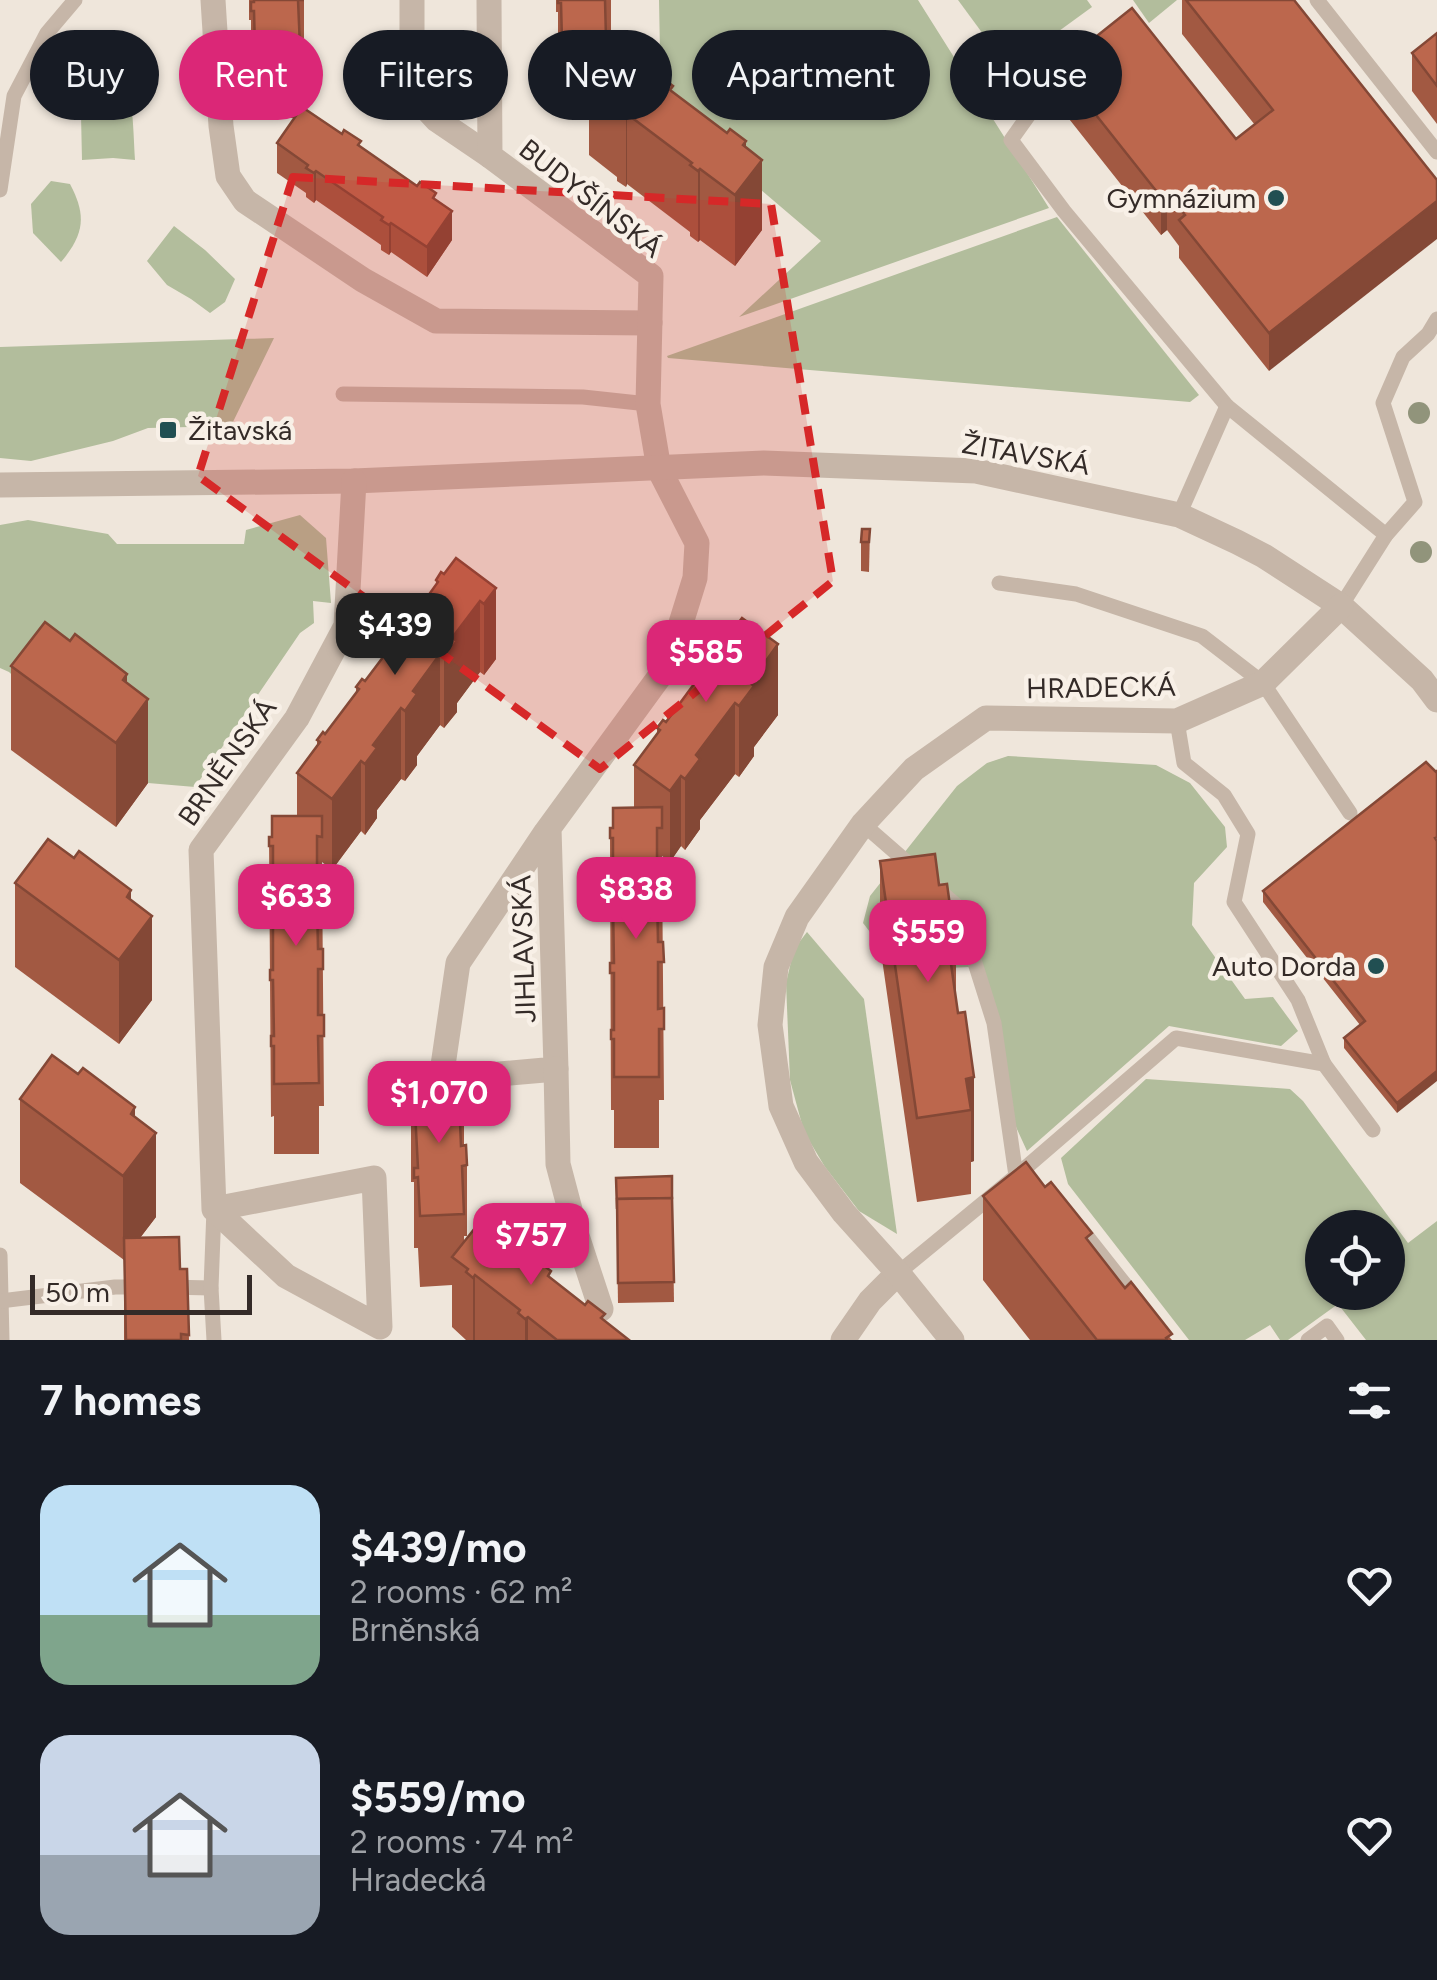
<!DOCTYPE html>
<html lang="en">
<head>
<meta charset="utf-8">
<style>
  body { margin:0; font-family:Figtree,sans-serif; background:#242831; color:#f1f3f6; height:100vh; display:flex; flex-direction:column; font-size:38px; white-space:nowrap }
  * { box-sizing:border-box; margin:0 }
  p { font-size:32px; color:#9ea1a6 }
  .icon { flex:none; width:55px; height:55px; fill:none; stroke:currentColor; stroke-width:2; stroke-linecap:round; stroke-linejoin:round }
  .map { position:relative; height:1340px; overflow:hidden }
  .details { display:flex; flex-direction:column; background:#171b24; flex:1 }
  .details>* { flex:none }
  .banner { position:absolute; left:30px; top:30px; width:1378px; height:90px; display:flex; gap:20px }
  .controls { position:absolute; left:1305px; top:1210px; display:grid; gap:20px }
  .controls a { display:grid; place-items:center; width:100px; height:100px; border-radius:50%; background:#171b24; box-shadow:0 2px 8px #0004; font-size:50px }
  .scale { position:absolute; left:30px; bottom:25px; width:222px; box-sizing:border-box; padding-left:10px; border:5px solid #342b28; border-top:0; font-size:28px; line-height:35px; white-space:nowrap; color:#342b28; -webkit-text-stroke:8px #f8f0e7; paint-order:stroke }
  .price { position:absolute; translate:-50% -85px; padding:0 22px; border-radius:20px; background:#db2777; color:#fff; font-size:32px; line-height:65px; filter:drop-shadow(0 2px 5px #0008) }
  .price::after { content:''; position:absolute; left:50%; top:60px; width:30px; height:22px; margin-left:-15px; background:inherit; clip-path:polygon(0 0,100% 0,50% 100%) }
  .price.selected { background:#222; color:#fff }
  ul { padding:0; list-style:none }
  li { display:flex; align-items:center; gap:30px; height:250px; padding:0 40px }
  li span { display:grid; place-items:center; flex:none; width:280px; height:200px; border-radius:30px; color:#555 }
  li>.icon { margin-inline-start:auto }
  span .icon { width:120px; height:120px; fill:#fffc; stroke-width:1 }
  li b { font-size:42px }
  h2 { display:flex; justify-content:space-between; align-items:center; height:120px; padding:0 40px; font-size:42px }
  .chip { padding:0 35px; border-radius:45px; background:#171b24; box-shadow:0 2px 8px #0004; font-size:35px; line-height:90px }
  .chip.selected { background:#db2777; color:#fff }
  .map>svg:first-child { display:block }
</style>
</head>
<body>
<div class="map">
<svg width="1437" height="1340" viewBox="0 0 1437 1340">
  <rect width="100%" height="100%" fill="#efe6db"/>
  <g fill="#b2bd9c" fill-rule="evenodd">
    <polygon points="659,0 918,0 1049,208 739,317 821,241 661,105"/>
    <polygon points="958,0 1087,0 1092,7 1008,68"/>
    <polygon points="1133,0 1177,0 1149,23"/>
    <path d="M 98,52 L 119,54 C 133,89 133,123 135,160 L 113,158 L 82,160 L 80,70 Z"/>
    <path d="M 51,181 L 70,184 C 87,216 84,235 61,262 L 33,233 L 31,204 Z"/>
    <polygon points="1057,217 1199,395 1190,402 668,358 667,356"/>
    <polygon points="174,226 205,250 235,279 225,302 210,313 191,299 167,285 147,261"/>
    <polygon points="274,338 231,426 148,428 113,441 31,461 0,458 0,347"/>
    <polygon points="300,515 326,538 331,603 313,601 314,623 300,633 195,787 148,783 45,706 9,672 0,668 0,525 28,520 108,534 117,544 244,544 246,530"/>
    <polygon points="1008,756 1156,765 1190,783 1225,827 1227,847 1194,883 1192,925 1245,999 1273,997 1298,1031 1281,1046 1169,1026 1027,1151 1005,1103 994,1023 970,967 947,968 880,945 863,923 870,896 957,786 987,763"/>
    <polygon points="807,932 864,999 897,1234 859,1211 825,1167 804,1132 790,1080 786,983 794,949"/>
    <path d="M 1146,1079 L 1290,1089 L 1303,1101 L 1408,1243 L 1437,1221 L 1437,1340 L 1366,1340 L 1338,1304 L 1288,1340 L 1280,1340 L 1270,1325 L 1245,1340 L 1189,1340 L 1068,1184 L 1061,1158 ZM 1322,1228 L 1388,1228 L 1388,1292 L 1322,1292 Z"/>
  </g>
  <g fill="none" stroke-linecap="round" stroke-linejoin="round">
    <g stroke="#c6b6a8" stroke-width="15">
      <polyline points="1317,0 1437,152"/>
      <polyline points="1046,91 1011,140 1064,211 1227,406"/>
      <polyline points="0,190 14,96 47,33 75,0"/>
      <polyline points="343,394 583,397 648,404"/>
      <polyline points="1179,515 1227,406 1386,535"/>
      <polyline points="999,583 1076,594 1202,636 1263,683 1350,813"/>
      <polyline points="1341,606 1386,535 1415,502 1383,403 1403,357 1428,334 1437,319"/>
      <polyline points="1177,721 1184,763 1224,795 1248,834 1234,902 1298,1000 1324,1064"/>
      <polyline points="863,824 917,871"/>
      <polyline points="1019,1178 1016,1176 1176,1038 1324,1064 1373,1130"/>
      <polyline points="1081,1229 1138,1301"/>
      <polyline points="0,1255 2,1340"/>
      <polyline points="898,1273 1016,1176 994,1023 957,906 934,886"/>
      <polyline points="168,1287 211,1288"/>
      <polyline points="0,1301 115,1287 140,1287"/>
      <polyline points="214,1340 211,1288 214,1209"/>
      <polyline points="1308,1340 1327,1326 1337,1340"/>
    </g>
    <g stroke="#c6b6a8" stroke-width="25">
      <polyline points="213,0 221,126 228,176 245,201 363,280 436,321 650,323"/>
      <polyline points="412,0 412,93 437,120 490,156"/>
      <polyline points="489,0 490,156 651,276 648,404 659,469 697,543 695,578 668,665 546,832 458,963 441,1079 556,1069 549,828"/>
      <polyline points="0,485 354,481 764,463 976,471 1179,515 1237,542 1264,556 1341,606 1422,680 1437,700"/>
      <polyline points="556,1069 558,1164 577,1236 601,1309"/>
      <polyline points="214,1209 286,1276 380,1327 374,1178 214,1209 201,850 297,718 346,626 354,481"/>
      <polyline points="843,1340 870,1301 898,1273"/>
      <polyline points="952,1340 898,1273 844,1213 806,1162 781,1106 770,1025 776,967 797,917 863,824 914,769 986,718 1177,721 1263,683 1341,606"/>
    </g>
  </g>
  <g fill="#91947b">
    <circle cx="1419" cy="413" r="11"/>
    <circle cx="1421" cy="552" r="11"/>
  </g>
  <g fill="#a25942">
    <polygon points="249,0 304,0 304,71 300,71 300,111 361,148 436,200 452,240 427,277 391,252 389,255 381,250 381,245 316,200 314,203 306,197 306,193 277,173 277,143 295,118 255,118 254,82 251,82 251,20 249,20"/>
    <polygon points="556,0 611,0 611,56 673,92 746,148 762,230 735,266 700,240 698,242 690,236 690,232 627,184 626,187 617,181 617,177 589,155 589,110 562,111 561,74 558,74 558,12 556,12"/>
    <polygon points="1182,0 1294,0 1269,371 1179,258 1179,246 1167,230 1161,235 1058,105 1058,67 1236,139 1255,125 1182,34"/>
    <polygon points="1437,33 1437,124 1412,91 1412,53"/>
    <polygon points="870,529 869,572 861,571 861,542"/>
    <polygon points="444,574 496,588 496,659 484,675 480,672 457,703 457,712 444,728 440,725 417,756 417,765 405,781 401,779 377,810 377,818 365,835 361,831 332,870 322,862 324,1106 319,1106 319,1154 274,1154 274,1116 271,1117 269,837 272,837 297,816 297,773 317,746 317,740 325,734 356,693 356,687 365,681 396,640 396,634 405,628 436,586 436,580"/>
    <polygon points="711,655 778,715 754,747 754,756 739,777 735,774 700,820 700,829 685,850 681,846 670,862 662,856 664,1100 659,1100 659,1148 614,1148 614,1110 611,1110 610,838 613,828 634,807 634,765 657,733 657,728 666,722 711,661"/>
    <polygon points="11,666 127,684 148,783 116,827 11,750"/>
    <polygon points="1426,762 1397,1113 1344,1048 1344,1038 1360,1025 1263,902 1263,891"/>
    <polygon points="74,858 131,900 152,1000 119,1044 15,967 15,883"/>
    <polygon points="880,861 939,885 956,949 956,1003 974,1077 974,1161 971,1162 971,1194 917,1202 880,945"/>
    <polygon points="413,1081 464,1099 464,1145 467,1165 467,1236 464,1236 464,1241 499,1237 629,1340 466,1340 452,1327 452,1285 420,1287 418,1248 414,1248 414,1182 411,1182 411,1102 413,1101"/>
    <polygon points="20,1099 135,1117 156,1217 140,1238 180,1269 187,1269 189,1340 124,1340 124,1260 20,1183"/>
    <polygon points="672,1176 674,1302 618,1303 616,1178"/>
    <polygon points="983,1196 1092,1245 1125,1288 1172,1340 1030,1340 983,1280"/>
  </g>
  <g fill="#844836">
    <polygon points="627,114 627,184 626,187 626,116"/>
    <polygon points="746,141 746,181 762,160 762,230 735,266 735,195 743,145"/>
    <polygon points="700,169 700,240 698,242 698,171"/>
    <polygon points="316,171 316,200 314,203 314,173"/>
    <polygon points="1167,192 1167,230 1161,235 1161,197"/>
    <polygon points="1437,201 1437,239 1269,371 1269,333"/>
    <polygon points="452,211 452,240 427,277 427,247"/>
    <polygon points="391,223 391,252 389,255 389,225"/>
    <polygon points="496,588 496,659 484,675 484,604"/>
    <polygon points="480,601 480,672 457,703 457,712 444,728 444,657 452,638"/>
    <polygon points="778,644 778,715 754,747 754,756 739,777 739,706 750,683"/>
    <polygon points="440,654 440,725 417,756 417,765 405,781 405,711 413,691"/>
    <polygon points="127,674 127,728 148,699 148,783 116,827 116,743 123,680"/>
    <polygon points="735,703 735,774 700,820 700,829 685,850 685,779 696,755"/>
    <polygon points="401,708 401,779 377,810 377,818 365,835 365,764 373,745"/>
    <polygon points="361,761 361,831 332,870 332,799"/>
    <polygon points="681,776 681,846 670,862 670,791"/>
    <polygon points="131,890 131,944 152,916 152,1000 119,1044 119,960 127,897"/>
    <polygon points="1437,1071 1437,1081 1397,1113 1397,1103"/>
    <polygon points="974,1077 974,1161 971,1162 971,1110 966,1079"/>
    <polygon points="135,1107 135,1160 156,1133 156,1217 123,1260 123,1176 131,1114"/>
    <polygon points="475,1275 475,1340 473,1340 473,1278"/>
    <polygon points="528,1317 528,1340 525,1340 525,1319"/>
  </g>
  <g fill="#bc674d" stroke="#844836" stroke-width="2.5">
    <polygon points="254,0 304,0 298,0 300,47 255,48 254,11 251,11 251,2 254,2"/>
    <polygon points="558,0 605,0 606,39 562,40 561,3 558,3"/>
    <polygon points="1186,0 1294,0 1437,180 1437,201 1269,333 1179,220 1185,215 1167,192 1161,197 1058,67 1132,8 1236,139 1273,110"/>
    <polygon points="1437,33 1437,86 1412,53"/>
    <polygon points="616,49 654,78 657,74 673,86 670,90 727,133 730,129 746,141 743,145 762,160 735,195 700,169 698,171 690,165 692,163 627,114 626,116 617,110 620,108 589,85"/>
    <polygon points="302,107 342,134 344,130 361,141 358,145 417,186 420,182 436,193 433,198 452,211 427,247 391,223 389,225 381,220 383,217 316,171 314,173 306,168 308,165 277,143"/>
    <polygon points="862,529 870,529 869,542 861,542"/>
    <polygon points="456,558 496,588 484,604 480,601 452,638 457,641 444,657 440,654 413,691 417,694 405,711 401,708 373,745 377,748 365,764 361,761 332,799 297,773 320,742 317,740 323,732 325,734 359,689 356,687 362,679 365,681 399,636 396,634 402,626 405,628 438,582 436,580 441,572 444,574"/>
    <polygon points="742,618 778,644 750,683 754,686 739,706 735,703 696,755 700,759 685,779 681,776 670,791 634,765 660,730 657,728 663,720 666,722 714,657 711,655 717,647 719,649"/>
    <polygon points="45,622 70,641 75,634 127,674 123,680 148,699 116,743 11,666"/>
    <polygon points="1426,762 1436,772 1437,771 1437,837 1435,838 1437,841 1437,1071 1397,1103 1344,1038 1365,1021 1263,891"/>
    <polygon points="662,807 662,828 657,828 657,874 663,874 663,894 657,894 658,942 663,942 664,962 658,962 658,1009 664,1008 664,1029 659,1029 659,1077 614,1077 614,1039 611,1039 611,1030 614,1030 614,973 610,973 610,963 614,963 613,904 610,904 610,895 613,895 613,838 610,838 610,828 613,828 613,808"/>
    <polygon points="272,816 322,816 322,837 317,836 317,882 323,883 323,903 317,903 318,949 323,949 323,969 318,969 318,1015 324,1015 324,1036 318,1036 319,1083 274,1084 274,1046 271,1046 271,1036 274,1036 273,980 270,980 270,970 273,970 273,913 269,913 270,903 273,903 273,846 269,846 269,837 272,837"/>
    <polygon points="48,839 74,858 79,851 131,890 127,897 152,916 119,960 15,883"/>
    <polygon points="935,854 939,885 947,884 956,949 949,950 958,1013 965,1012 974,1077 966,1079 971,1110 917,1118 880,861"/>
    <polygon points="52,1055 78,1074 83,1068 135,1107 131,1114 156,1133 123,1176 20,1099"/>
    <polygon points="463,1079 464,1099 459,1099 461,1146 466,1145 467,1165 462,1166 464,1214 420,1216 418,1177 414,1178 414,1168 418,1168 415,1111 411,1111 411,1102 414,1101 413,1081"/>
    <polygon points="1026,1162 1045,1187 1051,1182 1092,1233 1086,1238 1125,1288 1131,1282 1172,1334 1166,1338 1167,1340 1097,1340 983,1196"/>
    <polygon points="672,1176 672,1198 617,1199 617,1209 616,1178"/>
    <polygon points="672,1198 674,1282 618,1283 617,1199"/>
    <polygon points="483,1218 499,1230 495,1234 531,1263 535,1259 551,1271 548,1276 585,1305 588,1301 605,1314 601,1318 629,1340 557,1340 528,1317 525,1319 518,1313 520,1310 475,1275 473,1278 466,1272 468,1269 452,1257"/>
    <polygon points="179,1237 180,1269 187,1269 189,1335 181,1334 181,1340 126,1340 124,1238"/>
  </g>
  <path fill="#d62828" fill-opacity="0.2" stroke="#d62828" stroke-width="8" stroke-dasharray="20 12" stroke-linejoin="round" d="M 293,177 L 771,204 L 833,581 L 600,769 L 198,476 Z"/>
  <g fill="#214f52" stroke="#f8f0e7" stroke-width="4">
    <circle cx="1276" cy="198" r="10"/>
    <rect x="158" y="420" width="20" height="20" rx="5"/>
    <circle cx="1376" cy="966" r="10"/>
  </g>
  <g text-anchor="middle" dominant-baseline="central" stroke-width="9" stroke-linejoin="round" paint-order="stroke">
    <g font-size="28" fill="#342b28" stroke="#f8f0e7">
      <text transform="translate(591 198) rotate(38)">BUDYŠÍNSKÁ</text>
      <text transform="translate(1026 454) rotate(10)">ŽITAVSKÁ</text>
      <text transform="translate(1101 687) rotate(-1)">HRADECKÁ</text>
      <text transform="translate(227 762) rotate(-55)">BRNĚNSKÁ</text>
      <text transform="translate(523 949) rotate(-92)">JIHLAVSKÁ</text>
    </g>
    <g font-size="28" fill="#342b28" stroke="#f8f0e7" text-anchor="end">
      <text x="1256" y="198">Gymnázium</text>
      <text x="188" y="430" text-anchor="start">Žitavská</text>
      <text x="1356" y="966">Auto Dorda</text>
    </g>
  </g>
</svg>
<div class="controls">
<a><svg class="icon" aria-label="locate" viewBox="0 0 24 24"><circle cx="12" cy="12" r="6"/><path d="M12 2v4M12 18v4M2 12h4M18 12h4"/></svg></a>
</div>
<div class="scale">50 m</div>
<b class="price selected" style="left:395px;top:678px">$439</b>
<b class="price" style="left:706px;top:705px">$585</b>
<b class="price" style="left:636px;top:942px">$838</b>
<b class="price" style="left:296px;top:949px">$633</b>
<b class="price" style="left:928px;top:985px">$559</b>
<b class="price" style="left:439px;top:1146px">$1,070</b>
<b class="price" style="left:531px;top:1288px">$757</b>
<div class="banner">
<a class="chip">Buy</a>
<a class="chip selected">Rent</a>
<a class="chip">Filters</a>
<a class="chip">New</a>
<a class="chip">Apartment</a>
<a class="chip">House</a>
</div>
</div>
<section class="details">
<h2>7 homes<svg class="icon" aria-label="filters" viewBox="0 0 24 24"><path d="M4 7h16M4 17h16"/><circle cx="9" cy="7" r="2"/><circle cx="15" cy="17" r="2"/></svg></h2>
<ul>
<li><span style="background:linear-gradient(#bfe0f5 65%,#7fa58c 0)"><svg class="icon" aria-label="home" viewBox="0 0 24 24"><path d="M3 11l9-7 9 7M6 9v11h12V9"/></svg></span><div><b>$439/mo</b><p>2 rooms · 62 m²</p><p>Brněnská</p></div><svg class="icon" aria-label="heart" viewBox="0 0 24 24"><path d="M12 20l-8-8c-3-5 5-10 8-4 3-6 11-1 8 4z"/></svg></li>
<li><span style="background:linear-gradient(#c9d6e8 60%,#9aa5b1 0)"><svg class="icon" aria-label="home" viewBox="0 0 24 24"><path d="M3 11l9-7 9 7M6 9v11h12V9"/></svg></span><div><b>$559/mo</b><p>2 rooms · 74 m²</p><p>Hradecká</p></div><svg class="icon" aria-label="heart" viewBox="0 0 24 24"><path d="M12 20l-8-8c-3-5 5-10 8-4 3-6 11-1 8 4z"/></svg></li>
</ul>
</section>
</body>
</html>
